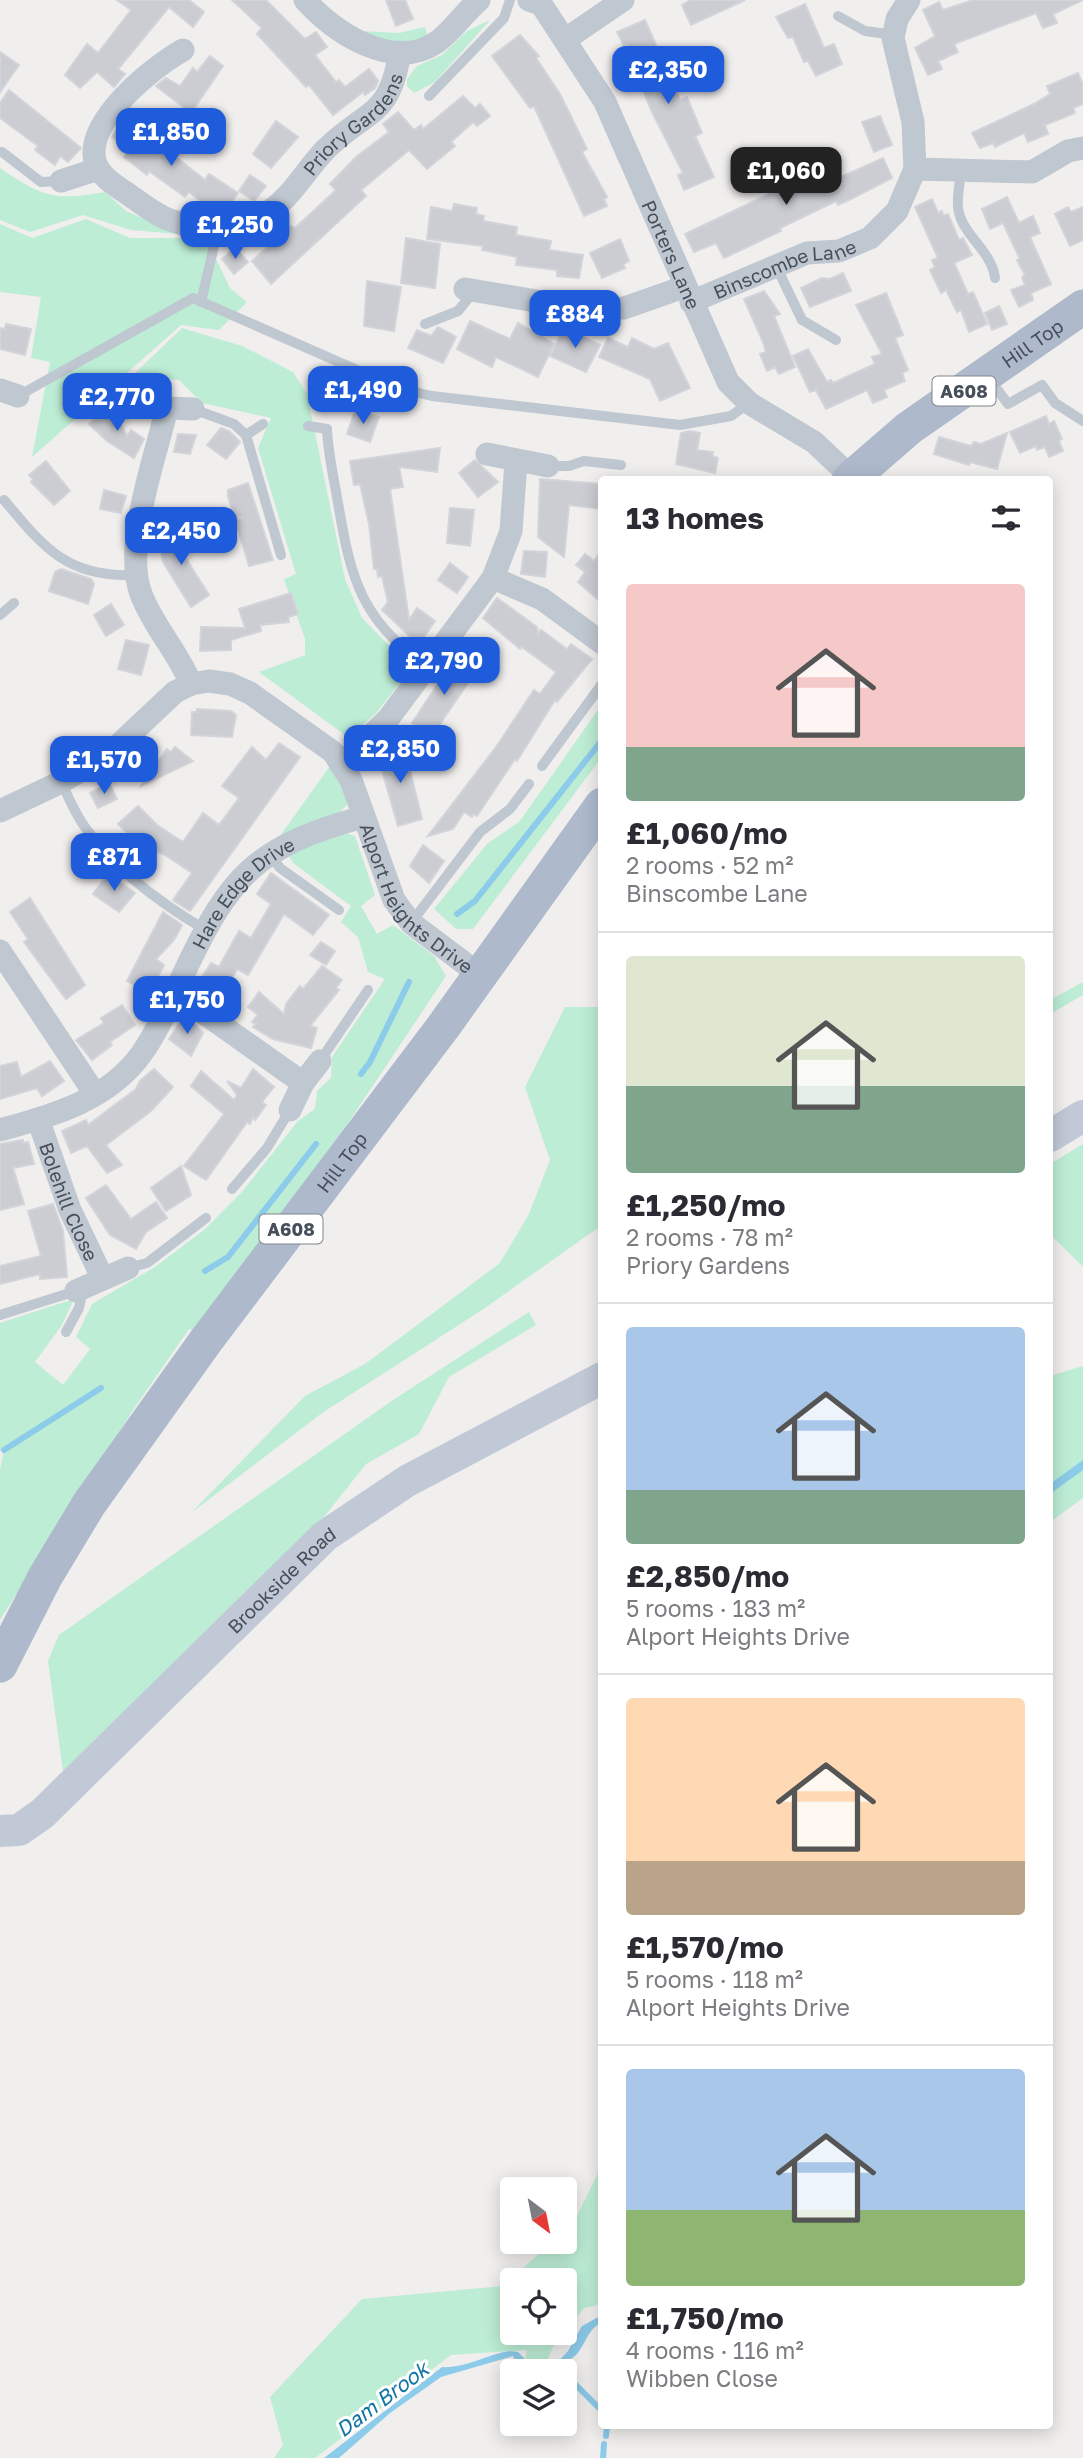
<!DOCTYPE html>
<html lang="en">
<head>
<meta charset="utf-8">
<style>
  body { margin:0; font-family:"Golos Text",sans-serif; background:#f7f7f7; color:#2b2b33; height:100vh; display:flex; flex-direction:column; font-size:26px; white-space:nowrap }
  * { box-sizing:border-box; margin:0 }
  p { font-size:23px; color:#7c7c81 }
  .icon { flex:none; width:38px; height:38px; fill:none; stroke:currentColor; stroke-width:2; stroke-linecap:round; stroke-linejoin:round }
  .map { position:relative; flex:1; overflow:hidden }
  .panel { position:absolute; left:598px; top:476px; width:455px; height:1953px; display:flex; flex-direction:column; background:#fff; border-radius:7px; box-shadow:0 4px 18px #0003 }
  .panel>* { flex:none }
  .needle { width:46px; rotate:148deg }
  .tools { position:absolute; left:500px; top:2177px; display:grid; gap:14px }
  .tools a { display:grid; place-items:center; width:77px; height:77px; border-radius:7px; background:#fff; box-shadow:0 4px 18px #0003; font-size:35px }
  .price { position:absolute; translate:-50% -60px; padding:0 16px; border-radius:14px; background:#1e5cdb; color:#fff; font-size:23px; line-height:46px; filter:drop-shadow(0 2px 4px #0008) }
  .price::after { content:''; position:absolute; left:50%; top:42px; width:21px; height:16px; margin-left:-10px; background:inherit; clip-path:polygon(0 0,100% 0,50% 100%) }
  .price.active { background:#222; color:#fff }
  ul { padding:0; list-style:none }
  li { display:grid; align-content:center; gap:14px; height:371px; padding:0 28px }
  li+li { border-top:2px solid #e1e1e2 }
  li span { display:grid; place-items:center; height:217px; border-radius:7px; color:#555 }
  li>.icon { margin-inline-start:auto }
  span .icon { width:126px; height:126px; fill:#fffc; stroke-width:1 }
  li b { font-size:30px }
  h2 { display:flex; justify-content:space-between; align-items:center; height:84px; padding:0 28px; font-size:30px }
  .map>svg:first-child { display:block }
</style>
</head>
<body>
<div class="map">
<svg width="1083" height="2458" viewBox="0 0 1083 2458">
  <rect width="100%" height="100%" fill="#f1eeee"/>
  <g fill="#bdedd5">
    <polygon points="490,20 435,82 414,93 407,86 407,79 417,66 442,55 467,31"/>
    <polygon points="425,27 428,37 394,44 359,31 399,33"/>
    <path d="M 0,168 C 42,197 55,201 105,192 L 126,211 L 178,234 L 131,230 L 83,215 L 30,232 L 0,220 Z"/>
    <polygon points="86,219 130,238 206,238 230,288 247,302 219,330 181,325 32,457 50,362 31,358 41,297 0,292 0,224 32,238"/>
    <polygon points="182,328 242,346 293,372 307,394 345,579 362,618 411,668 377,712 349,738 259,672 305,655 305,639 284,579 296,574 258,448 271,418 202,403 179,380 132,376"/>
    <polygon points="602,704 602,757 473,929 456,929 434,909 487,844 520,821"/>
    <polygon points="330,766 349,795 347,805 340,812 280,836"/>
    <polygon points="345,833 355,836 375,895 361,906 377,934 393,925 434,956 446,976 344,1129 194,1331 189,1329 133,1410 0,1620 0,1470 4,1450 0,1450 0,1323 74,1299 62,1325 35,1362 63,1385 90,1349 76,1337 92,1304 155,1267 204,1230 242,1192 298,1121 315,1109 317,1091 331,1078 332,1057 385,979 368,972 358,937 341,922 351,906 293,863 287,853"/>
    <polygon points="1083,982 1083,995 1050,1014 1050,1000"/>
    <polygon points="565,1007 602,1007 602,1225 482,1310 322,1413 191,1513 305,1396 365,1364 500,1263 529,1214 550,1160 525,1087"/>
    <polygon points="1083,1144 1083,1267 1050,1234 1050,1164"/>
    <polygon points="529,1312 536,1325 449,1377 419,1434 366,1464 312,1532 63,1771 48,1661 59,1635 393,1400"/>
    <polygon points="1083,1366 1083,1498 1050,1522 1050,1376"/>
    <polygon points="602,2165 602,2304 584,2308 565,2331 565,2280 513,2280 513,2333 564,2333 553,2347 543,2371 523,2371 527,2350 451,2355 315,2458 274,2458 283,2445 270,2397 362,2299 503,2286 552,2242 565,2242 565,2230 574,2222"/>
  </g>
  <g fill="#8ccbe9">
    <polygon points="1083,1460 1083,1470 1050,1494 1050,1484"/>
    <path d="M 602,2315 L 602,2322 C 587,2330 587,2342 577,2354 C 570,2361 564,2361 562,2371 L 555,2371 L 555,2365 L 568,2351 L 582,2326 Z"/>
    <path d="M 510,2351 L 518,2352 L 525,2359 L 521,2371 L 513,2371 L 513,2391 L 506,2376 L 516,2363 L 513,2356 L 441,2377 L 390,2413 L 339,2458 L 324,2458 L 442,2367 C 465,2369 487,2354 510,2351 Z"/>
  </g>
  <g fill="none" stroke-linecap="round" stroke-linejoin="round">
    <g stroke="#8ccbe9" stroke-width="6">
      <polyline points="457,914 475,901 602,740"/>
      <polyline points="361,1074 370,1062 409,982"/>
      <polyline points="205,1271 228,1257 316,1144"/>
      <polyline points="4,1450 101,1388"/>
      <polyline points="565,2387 575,2384 602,2411"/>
      <polyline points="606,2436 607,2426"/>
      <polyline points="603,2458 604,2444"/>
    </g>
  </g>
  <g fill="#cbcdd3" stroke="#d2d4da" stroke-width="2">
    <polygon points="117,0 189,0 204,12 193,27 169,7 118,69 125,74 114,87 97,72 80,88 65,75 87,44 98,53 131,10"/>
    <polygon points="232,0 266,0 305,39 316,32 327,47 315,55 336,82 339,80 345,87 369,69 378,81 375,88 365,95 363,92 333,115 309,85 306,87 257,34 262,28"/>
    <polygon points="386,0 405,0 413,19 396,26"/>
    <polygon points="691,0 745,0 691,25 682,5"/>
    <polygon points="973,0 1083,0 1053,14 1057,23 1043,28 1036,13 954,44 958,52 938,61 942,69 928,75 915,48 935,36 923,10 939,2 943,10"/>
    <polygon points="805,4 824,48 834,44 842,64 816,76 808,61 804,62 793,37 788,38 776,17"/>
    <polygon points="645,20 680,100 687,97 702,133 695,136 714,177 684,190 678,175 683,173 652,112 643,90 646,88 627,45 624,46 617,32"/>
    <polygon points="520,35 539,56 536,58 560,94 587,149 582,152 607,197 604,199 607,206 584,216 534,106 530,108 492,56"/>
    <polygon points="0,52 19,65 0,92"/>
    <polygon points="210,56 223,66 191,113 156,86 166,78 180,86 193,68 197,72"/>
    <polygon points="1078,73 1083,85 1083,104 1073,108 1075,113 1045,125 1048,134 1028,142 1024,133 995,147 993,143 980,148 972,133 1034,104 1050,94 1047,86"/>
    <polygon points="9,90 81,148 68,162 60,156 55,165 35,150 38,146 0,118 0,103"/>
    <polygon points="463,96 475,108 480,104 490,116 477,126 473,122 451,142 455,146 427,169 409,150 361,190 366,196 271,284 252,261 291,226 295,228 336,190 330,184 356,157 389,132 383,124 398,112 414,130 421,125 423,129"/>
    <polygon points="880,116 892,145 874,152 862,122"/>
    <polygon points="125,117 205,180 209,174 238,193 224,212 215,206 212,210 189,192 185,197 149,171 147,175 124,157 130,149 112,137"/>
    <polygon points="276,121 298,137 271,168 253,154"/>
    <polygon points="883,158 892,178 851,199 838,205 836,201 805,216 780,228 781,231 724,258 716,243 694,252 685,234 809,175 812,166 818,163 837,169 841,177"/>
    <polygon points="250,175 266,186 254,201 239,191"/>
    <polygon points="1007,197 1019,223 1033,216 1040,233 1030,237 1051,284 1031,293 1033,300 1019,307 1011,290 1025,285 1022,277 1025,275 1017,260 1020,259 1003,223 990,229 982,209"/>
    <polygon points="932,199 938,213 942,211 943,216 948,214 959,240 963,238 972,255 954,263 968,294 973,292 987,324 969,332 961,310 957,312 946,290 941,293 930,270 935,267 932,260 938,258 915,207"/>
    <polygon points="454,204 477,208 476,214 484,216 483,221 517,227 516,235 551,241 549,250 583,255 579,278 557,276 557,270 516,265 517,257 482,250 483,246 427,239 431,207 452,211"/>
    <polygon points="1068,207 1071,212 1083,207 1083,240 1070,246 1055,214"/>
    <polygon points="406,238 440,244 435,288 401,283"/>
    <polygon points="620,239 629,261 623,264 625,268 602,278 590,253"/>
    <polygon points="235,248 248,262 234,274 222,259"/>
    <polygon points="843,273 851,291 810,307 801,288 822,278 830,279"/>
    <polygon points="367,281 401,287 394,331 364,326"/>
    <polygon points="764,291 780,314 774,316 795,367 779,374 775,367 767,371 760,354 766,352 763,342 744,299"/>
    <polygon points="886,293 903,335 895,338 908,370 902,373 905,381 884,390 887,397 873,403 867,390 826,409 816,390 810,392 793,356 808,349 827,382 831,380 833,383 875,364 872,357 882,354 856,305"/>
    <polygon points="999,306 1007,324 992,330 985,313"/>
    <polygon points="470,321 510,339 518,323 554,344 538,377 496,357 492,367 457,349"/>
    <polygon points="6,324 31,329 25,355 0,349 0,328 5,329"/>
    <polygon points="438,327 456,337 443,363 408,348 417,330 431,336"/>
    <polygon points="564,328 600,345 586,372 550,356"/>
    <polygon points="608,338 628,347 632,338 654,349 668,343 690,388 660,401 650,379 599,357"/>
    <polygon points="105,409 109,413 113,410 127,436 131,430 144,439 134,458 107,441 89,424"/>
    <polygon points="355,411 379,417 370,442 347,434"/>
    <polygon points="1046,416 1049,424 1054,421 1062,439 1059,441 1063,451 1049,457 1045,447 1037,450 1036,446 1020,453 1010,432"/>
    <polygon points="221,428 229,431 240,442 226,459 207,445"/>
    <polygon points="690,431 700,433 697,450 713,452 712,456 718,458 715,473 676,464 681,433"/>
    <polygon points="1007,433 997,469 970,462 969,465 934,454 939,437 971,446 974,442 981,444"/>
    <polygon points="178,434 196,435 190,454 174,452"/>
    <polygon points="440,448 437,472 399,467 403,487 390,489 409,620 417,608 435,621 422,640 416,642 382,610 388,602 382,576 378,577 377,569 374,569 369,524 360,484 354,485 350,461"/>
    <polygon points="475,460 498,482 478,497 459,473"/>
    <polygon points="46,461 70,491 54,505 31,482 33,479 29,475"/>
    <polygon points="540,479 602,484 602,509 569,505 564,557 538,537"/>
    <polygon points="248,483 273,560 249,566 235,519 244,518 234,516 228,496 228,490"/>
    <polygon points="104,490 126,496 121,513 100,509"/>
    <polygon points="450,508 474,510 470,546 447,543"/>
    <polygon points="179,529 185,557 209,595 191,607 163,562 158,532"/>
    <polygon points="602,550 602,603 578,582 585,572 576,565 585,554 594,561"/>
    <polygon points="524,551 547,552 545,577 521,574"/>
    <polygon points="450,563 468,577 457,593 438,580"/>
    <polygon points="61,569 91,579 94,584 88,604 49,591 55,572"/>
    <polygon points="291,593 298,614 288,617 289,622 260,625 261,631 231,640 231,650 200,651 201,627 245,628 239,609"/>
    <polygon points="497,598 537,627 538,634 541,630 567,649 571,644 592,659 557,702 555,700 517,761 515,759 477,816 473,814 472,817 464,812 453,829 428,836 496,747 534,690 540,694 556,672 522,647 520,649 483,618"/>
    <polygon points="111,604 124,625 106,636 94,615"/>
    <polygon points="126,640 149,645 141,675 118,669"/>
    <polygon points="455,658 476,671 431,737 412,723"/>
    <polygon points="197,709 231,711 236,715 232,737 191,735 192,712 197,712"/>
    <polygon points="279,743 300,757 190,911 173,900 192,873 165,855 156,851 155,855 137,843 118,824 138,806 157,825 183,842 203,813 219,825 239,798 222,786 252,747 266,760"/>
    <polygon points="404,746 422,819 398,826 377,753"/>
    <polygon points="175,747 193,761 141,786 167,749 171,752"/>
    <polygon points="109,783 117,799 98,808 90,793"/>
    <polygon points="423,845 444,861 429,883 410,866"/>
    <polygon points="271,873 329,915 313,935 284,914 248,975 237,969 222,997 197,985 211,963 219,967 239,931 251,938 271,904 257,894"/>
    <polygon points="108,874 135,893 119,912 93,894"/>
    <polygon points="30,898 85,985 66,999 24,942 28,939 10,912"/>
    <polygon points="163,912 182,925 174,940 156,959 164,965 150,992 127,981"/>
    <polygon points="321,942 335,951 326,965 310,955"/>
    <polygon points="322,966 342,980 336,988 339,990 310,1026 317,1028 311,1048 273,1039 253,1027 256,1024 252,1022 258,1015 248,1007 259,992 284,1014 286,1004 300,986 303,989"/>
    <polygon points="122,1005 135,1025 110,1042 112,1045 92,1060 76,1040 104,1023 101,1018"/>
    <polygon points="187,1018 203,1033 191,1056 169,1039 181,1021 184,1022"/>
    <polygon points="50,1061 64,1081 42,1096 37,1088 0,1099 0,1066 17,1062 21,1077"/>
    <polygon points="154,1069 173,1087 151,1111 106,1145 122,1165 107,1173 87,1146 71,1153 62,1131 86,1120 88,1125 136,1089 140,1081"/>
    <polygon points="253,1069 274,1087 262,1102 266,1105 255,1120 253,1117 250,1124 247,1122 206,1180 184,1166 224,1114 191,1086 201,1071 234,1100 237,1095 227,1081 241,1088"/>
    <polygon points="23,1140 23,1143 28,1142 34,1164 13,1168 24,1204 0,1210 0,1144"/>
    <polygon points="181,1166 191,1195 166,1211 151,1188"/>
    <polygon points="106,1185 131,1219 156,1202 167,1218 146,1232 136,1249 110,1235 86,1198"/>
    <polygon points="53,1204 63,1231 67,1277 40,1279 40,1274 0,1284 0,1266 41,1256 28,1211"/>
  </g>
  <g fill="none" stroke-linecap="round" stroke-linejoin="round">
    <g stroke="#bfc7d0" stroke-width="10">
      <polyline points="838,16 865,31 894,35"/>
      <polyline points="429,96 504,18 510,0"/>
      <polyline points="2,152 41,182 61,181"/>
      <path d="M 961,173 C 960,183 957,195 958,206 C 959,233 992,250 995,278"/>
      <polyline points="776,266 802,320 836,340"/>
      <polyline points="201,302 218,229"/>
      <polyline points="425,324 458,311 475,290"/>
      <polyline points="989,378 1008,404 1042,385 1055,403 1083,421"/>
      <polyline points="18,396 193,298 398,388 432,396 680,425 731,416 749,403"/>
      <polyline points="193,409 234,424 246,435 281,555"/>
      <path d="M 308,426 L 327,429 C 328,454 334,479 338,503 C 351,580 361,619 427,667"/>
      <polyline points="246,435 263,424"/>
      <polyline points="548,466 569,466 584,461 621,465"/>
      <path d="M 4,500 C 44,548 68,578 135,575"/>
      <polyline points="0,615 14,603"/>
      <polyline points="542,766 602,684"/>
      <path d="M 61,782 C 69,798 76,816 87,830 C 116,871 162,904 204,929"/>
      <polyline points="269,853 280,868 339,910"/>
      <polyline points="411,923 480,832 510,809 529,784"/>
      <polyline points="320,1061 368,990"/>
      <polyline points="232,1189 267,1148 290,1110"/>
      <polyline points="128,1268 147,1263 206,1218"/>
      <polyline points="0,1315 76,1291"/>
      <polyline points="66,1332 79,1308 83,1290"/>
    </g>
    <g stroke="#bfc7d0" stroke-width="23">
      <path d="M 305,0 C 334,33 394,72 437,42 C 452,31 464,13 479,0"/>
      <path id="s1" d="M 529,0 L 541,4 L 605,102 L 728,382 L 749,403 L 814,442 L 851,477"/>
      <polyline points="566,39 623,0"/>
      <path id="s2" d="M 183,50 C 153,67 85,121 95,161 C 99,176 116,186 128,194 C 141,203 158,217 173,221 C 204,231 243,230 270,211 C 294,194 307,168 327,148 C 370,107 389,118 400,52"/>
      <polyline points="915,169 1032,172 1068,151 1083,148"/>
      <polyline points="61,181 98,169"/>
      <polyline points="465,289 584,309 624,308 684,287"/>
      <path id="s3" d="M 691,302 L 807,253 L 839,251 L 870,238 L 897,211 L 915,169 L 913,122 L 893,38 L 897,19 L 909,0"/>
      <polyline points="0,390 18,396"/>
      <polyline points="144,403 167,408 193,409"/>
      <path d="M 167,408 C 155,459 123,545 141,594 C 153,626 178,652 191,684"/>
      <polyline points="487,454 548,466"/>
      <polyline points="493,578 542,599 602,643"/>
      <polyline points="342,763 388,719 493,578 511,531 516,462"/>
      <path id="s4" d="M 0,811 L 61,782 L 109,754 L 175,692 L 191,684 L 209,681 L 230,684 L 250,693 L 333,752 L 351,780 L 394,900 L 411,923 L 480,975"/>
      <polyline points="0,951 95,1094"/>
      <polyline points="173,995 194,1006 303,1083"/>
      <polyline points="290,1110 303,1083 320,1061"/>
      <path id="s5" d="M 38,1119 L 70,1210 L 103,1279"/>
      <path id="s6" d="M 0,1130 C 52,1116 109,1100 142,1053 C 159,1029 171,1000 184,973 C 230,875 257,846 363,817"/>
      <polyline points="76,1291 128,1268"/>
    </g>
    <g stroke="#c1c9d7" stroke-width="32">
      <polyline points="1050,1136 1083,1116"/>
      <path id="s7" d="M 0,1831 L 19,1830 L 42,1814 L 325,1536 L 407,1481 L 602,1378"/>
    </g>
    <g stroke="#aebacc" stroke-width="35">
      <path id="s8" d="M 849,480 L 909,428 L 1083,307"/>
      <path id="s9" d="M 0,1665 L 45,1577 L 89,1504 L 205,1342 L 443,1027 L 602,805"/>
    </g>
  </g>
  <g text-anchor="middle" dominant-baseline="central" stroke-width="6" stroke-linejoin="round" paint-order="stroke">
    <g fill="#fff" stroke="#7e848c" stroke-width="2">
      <rect x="932.5" y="376.5" width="63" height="29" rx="5"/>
      <rect x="259.5" y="1214.5" width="63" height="29" rx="5"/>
    </g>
    <g font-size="18" font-weight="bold" fill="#474f5b">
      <text x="964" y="391">A608</text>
      <text x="291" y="1229">A608</text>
    </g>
    <g font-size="19" fill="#474f5b" stroke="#fff">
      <text stroke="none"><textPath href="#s2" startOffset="471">Priory Gardens</textPath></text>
      <text stroke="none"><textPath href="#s1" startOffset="296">Porters Lane</textPath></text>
      <text stroke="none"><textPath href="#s3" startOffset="100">Binscombe Lane</textPath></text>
      <text stroke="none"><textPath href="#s8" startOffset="229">Hill Top</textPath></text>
      <text stroke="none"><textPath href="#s4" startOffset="567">Alport Heights Drive</textPath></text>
      <text stroke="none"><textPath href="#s6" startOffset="357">Hare Edge Drive</textPath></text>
      <text stroke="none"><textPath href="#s9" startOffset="609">Hill Top</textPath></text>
      <text stroke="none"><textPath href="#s5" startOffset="88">Bolehill Close</textPath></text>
      <text stroke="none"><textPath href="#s7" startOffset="382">Brookside Road</textPath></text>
    </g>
    <g font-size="21" font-style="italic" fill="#1075a5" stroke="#fff">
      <text transform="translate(382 2399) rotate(-37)">Dam Brook</text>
    </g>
  </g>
</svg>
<div class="tools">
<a><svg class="needle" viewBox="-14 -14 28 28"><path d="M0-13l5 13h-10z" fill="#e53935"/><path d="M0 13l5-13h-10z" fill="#7c7c81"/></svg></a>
<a><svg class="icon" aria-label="locate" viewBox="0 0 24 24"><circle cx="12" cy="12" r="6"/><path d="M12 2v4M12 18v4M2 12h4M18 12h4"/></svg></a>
<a><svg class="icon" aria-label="layers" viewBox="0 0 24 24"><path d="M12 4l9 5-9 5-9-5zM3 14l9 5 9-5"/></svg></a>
</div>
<b class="price" style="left:668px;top:106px">£2,350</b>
<b class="price" style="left:171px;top:168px">£1,850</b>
<b class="price active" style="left:786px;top:207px">£1,060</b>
<b class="price" style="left:235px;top:261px">£1,250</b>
<b class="price" style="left:575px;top:350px">£884</b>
<b class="price" style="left:363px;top:426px">£1,490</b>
<b class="price" style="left:117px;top:433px">£2,770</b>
<b class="price" style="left:181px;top:567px">£2,450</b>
<b class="price" style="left:444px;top:697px">£2,790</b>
<b class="price" style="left:400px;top:785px">£2,850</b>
<b class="price" style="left:104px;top:796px">£1,570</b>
<b class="price" style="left:114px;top:893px">£871</b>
<b class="price" style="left:187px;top:1036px">£1,750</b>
<section class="panel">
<h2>13 homes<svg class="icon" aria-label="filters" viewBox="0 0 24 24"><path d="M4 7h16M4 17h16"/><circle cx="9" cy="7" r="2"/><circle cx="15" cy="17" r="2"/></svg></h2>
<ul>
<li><span style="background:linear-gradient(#f6c9c9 75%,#7fa58c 0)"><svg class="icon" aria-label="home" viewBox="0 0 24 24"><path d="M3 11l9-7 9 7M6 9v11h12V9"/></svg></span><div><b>£1,060/mo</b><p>2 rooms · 52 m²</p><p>Binscombe Lane</p></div></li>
<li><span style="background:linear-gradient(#dfe7d0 60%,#7fa58c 0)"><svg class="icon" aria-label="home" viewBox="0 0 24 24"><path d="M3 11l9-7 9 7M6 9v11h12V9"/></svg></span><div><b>£1,250/mo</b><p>2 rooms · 78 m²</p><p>Priory Gardens</p></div></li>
<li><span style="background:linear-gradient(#a9c7e8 75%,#7fa58c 0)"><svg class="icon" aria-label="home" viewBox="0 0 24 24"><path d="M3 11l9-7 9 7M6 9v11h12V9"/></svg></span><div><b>£2,850/mo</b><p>5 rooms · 183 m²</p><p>Alport Heights Drive</p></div></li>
<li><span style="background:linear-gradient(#ffd9b3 75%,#b9a48a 0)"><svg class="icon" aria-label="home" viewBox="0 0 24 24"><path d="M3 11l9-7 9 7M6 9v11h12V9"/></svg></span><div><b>£1,570/mo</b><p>5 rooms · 118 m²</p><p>Alport Heights Drive</p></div></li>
<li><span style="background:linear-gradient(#a9c7e8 65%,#8fb573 0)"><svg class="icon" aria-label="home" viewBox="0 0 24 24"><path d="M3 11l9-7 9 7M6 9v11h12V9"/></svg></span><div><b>£1,750/mo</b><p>4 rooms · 116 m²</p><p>Wibben Close</p></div></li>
</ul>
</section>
</div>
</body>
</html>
